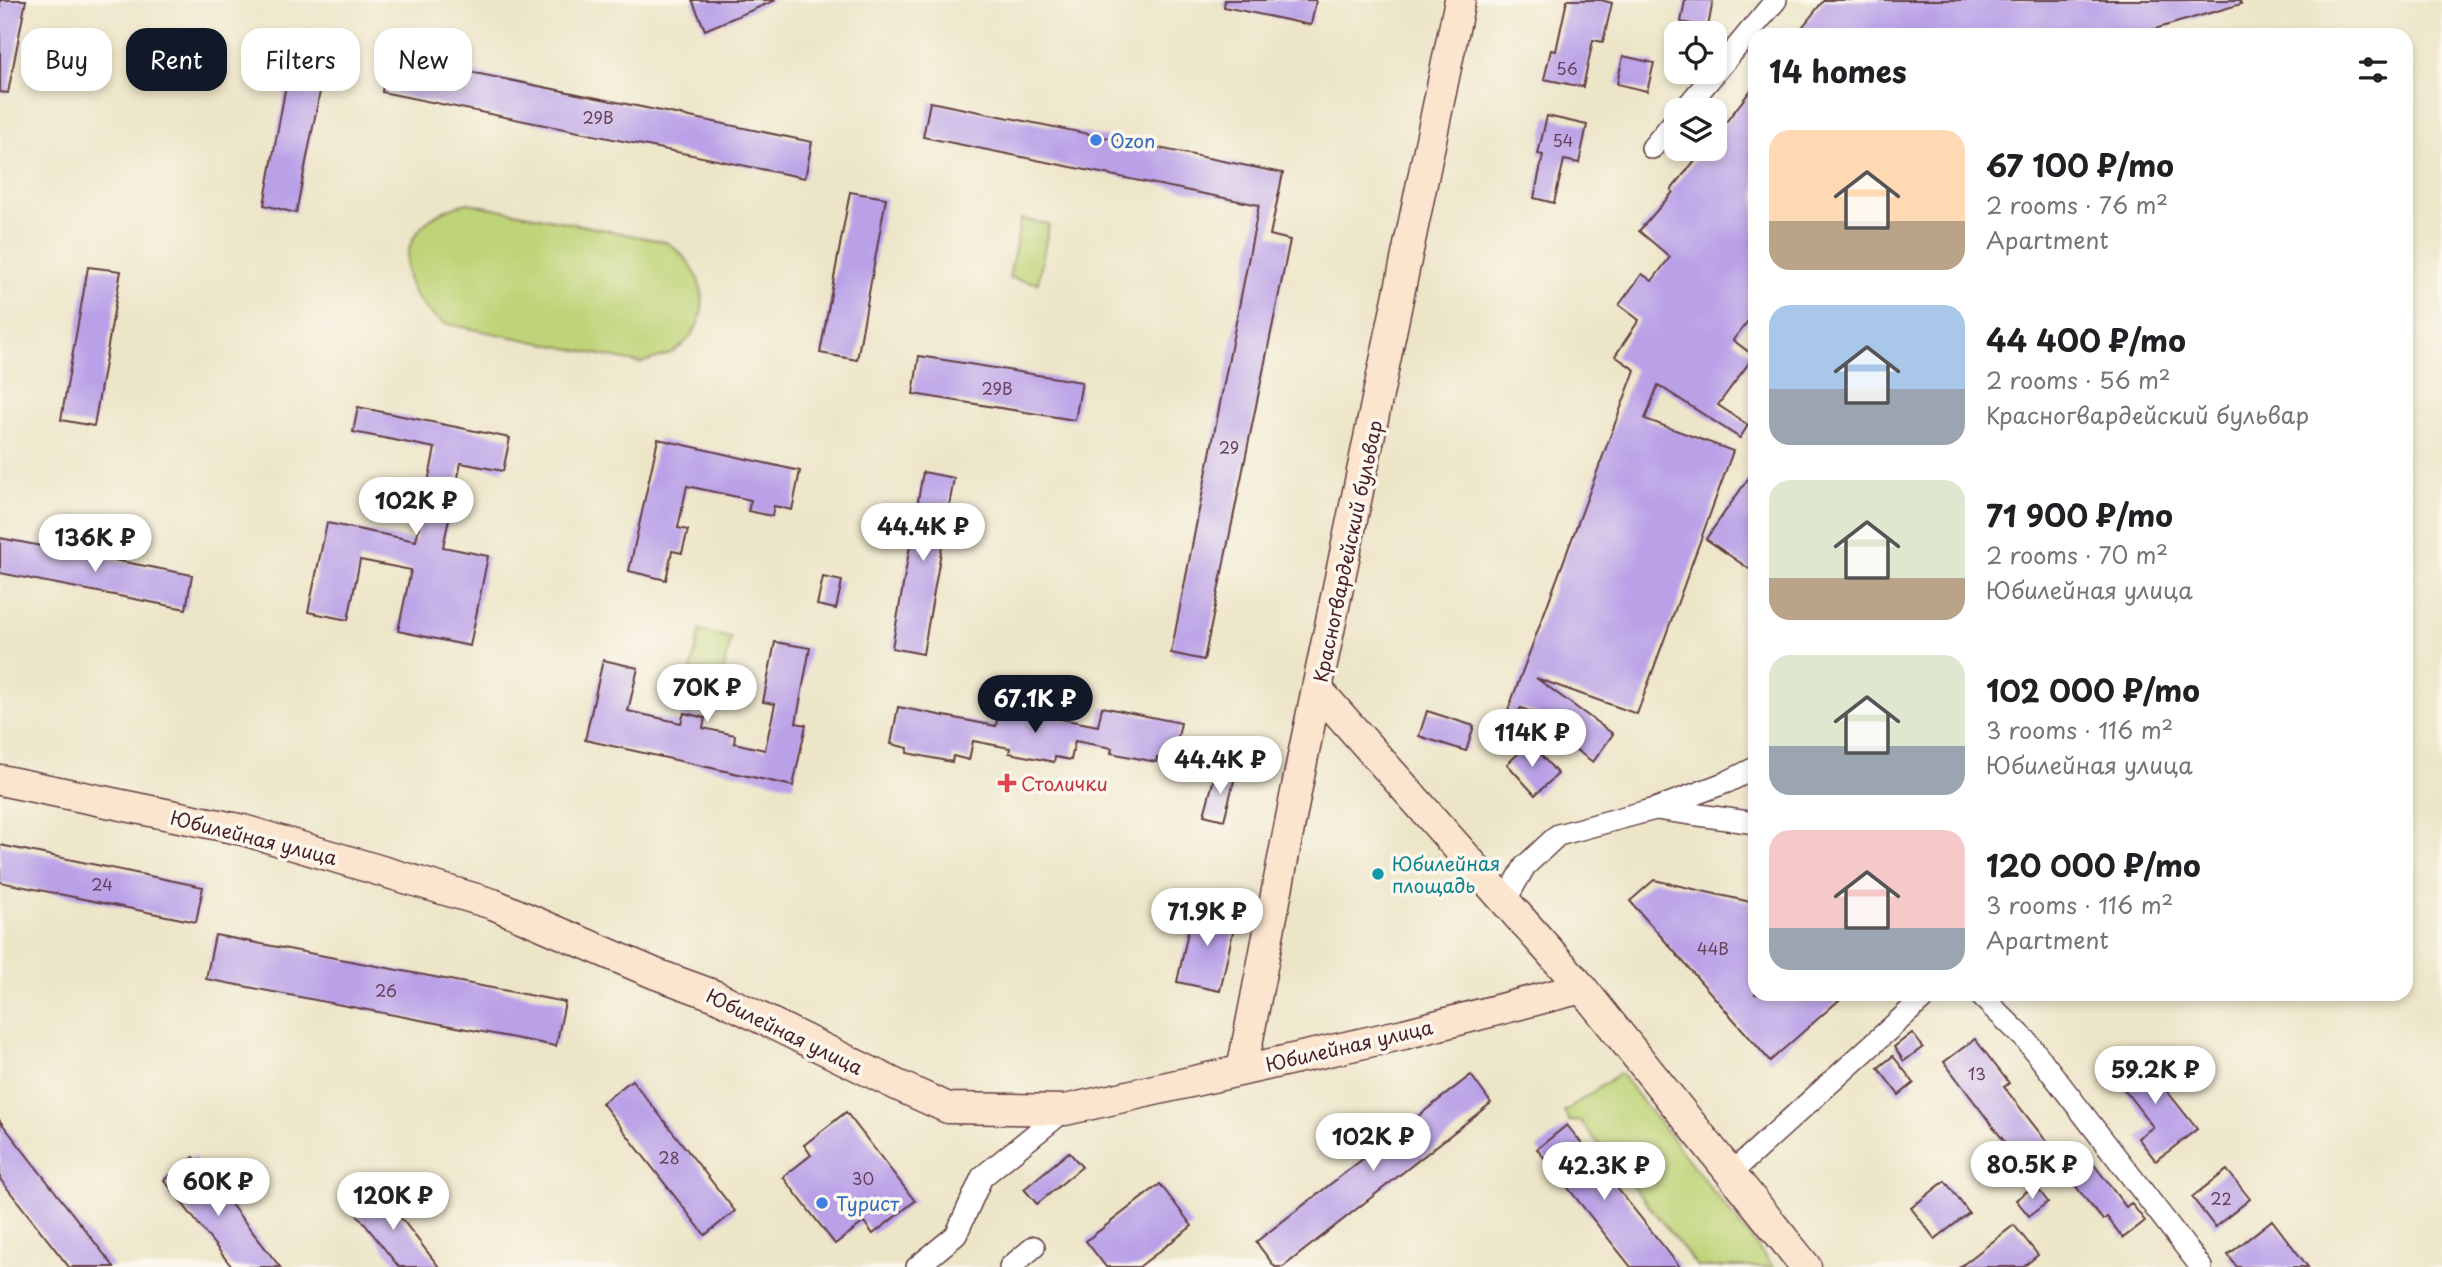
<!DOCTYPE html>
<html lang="en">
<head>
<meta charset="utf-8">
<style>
  body { margin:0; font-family:"Playpen Sans",sans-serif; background:#f6f6f6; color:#202124; height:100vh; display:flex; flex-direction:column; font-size:26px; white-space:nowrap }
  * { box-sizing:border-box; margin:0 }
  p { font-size:23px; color:#757577 }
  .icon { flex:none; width:38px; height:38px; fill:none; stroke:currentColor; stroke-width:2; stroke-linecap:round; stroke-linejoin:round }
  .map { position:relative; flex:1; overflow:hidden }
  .details { position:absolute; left:1748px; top:28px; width:665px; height:973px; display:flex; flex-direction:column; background:#fff; border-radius:21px; box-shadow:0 4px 10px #0003 }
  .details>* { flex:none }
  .hud { position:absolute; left:21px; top:28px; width:665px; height:63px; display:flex; gap:14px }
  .controls { position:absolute; left:1664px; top:21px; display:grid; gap:14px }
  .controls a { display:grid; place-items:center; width:63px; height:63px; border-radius:14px; background:#fff; box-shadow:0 4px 10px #0003; font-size:35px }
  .price { position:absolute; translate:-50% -60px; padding:0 16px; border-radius:24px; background:#fff; color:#222; font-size:23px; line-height:46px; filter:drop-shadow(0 2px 4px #0008) }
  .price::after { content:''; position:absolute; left:50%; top:42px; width:21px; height:16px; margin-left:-10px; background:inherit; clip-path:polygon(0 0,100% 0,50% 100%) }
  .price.active { background:#111827; color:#fff }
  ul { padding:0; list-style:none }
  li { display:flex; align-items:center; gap:21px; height:175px; padding:0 21px }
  li span { display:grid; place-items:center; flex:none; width:196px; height:140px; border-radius:21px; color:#555 }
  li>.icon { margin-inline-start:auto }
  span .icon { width:84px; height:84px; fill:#fffc; stroke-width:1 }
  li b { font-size:30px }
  h2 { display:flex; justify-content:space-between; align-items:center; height:84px; padding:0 21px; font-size:30px }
  .tag { padding:0 24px; border-radius:21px; background:#fff; box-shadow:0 4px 10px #0003; font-size:24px; line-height:63px }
  .tag.active { background:#111827; color:#fff }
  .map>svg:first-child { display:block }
</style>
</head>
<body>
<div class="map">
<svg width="2442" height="1267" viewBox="0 0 2442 1267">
  <rect width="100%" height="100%" fill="#fbf7ec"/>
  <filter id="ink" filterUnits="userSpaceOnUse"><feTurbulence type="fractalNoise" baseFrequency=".0143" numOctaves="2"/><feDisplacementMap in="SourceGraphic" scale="14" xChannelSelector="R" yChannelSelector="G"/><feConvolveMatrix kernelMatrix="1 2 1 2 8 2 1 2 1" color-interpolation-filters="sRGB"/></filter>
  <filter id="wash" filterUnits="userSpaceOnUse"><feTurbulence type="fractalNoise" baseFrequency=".00686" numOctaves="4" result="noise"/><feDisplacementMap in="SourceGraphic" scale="28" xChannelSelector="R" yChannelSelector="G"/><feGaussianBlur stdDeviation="1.57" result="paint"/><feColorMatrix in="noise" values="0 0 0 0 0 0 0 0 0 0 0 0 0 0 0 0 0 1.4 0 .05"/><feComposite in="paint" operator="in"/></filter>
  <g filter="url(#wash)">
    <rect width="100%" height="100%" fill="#ede5c8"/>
    <g fill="#bfd478" stroke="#847a52" stroke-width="2">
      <path d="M 468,203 L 666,242 C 704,265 718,316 680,347 C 669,356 653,359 640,363 L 443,323 C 384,284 400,216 468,203 Z"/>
      <polygon points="1021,219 1049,224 1038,283 1009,278"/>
      <polygon points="700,631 731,638 722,677 691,670"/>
      <polygon points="1620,1073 1773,1267 1698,1267 1581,1122 1569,1121 1564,1112"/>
    </g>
    <g id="blocks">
      <g fill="#b9a0e7">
        <polygon points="0,0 26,0 8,93 0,92"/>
        <polygon points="692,0 776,0 705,30"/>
        <polygon points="1225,0 1316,0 1311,25 1224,7"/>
        <polygon points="1567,0 1601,0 1612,3 1603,42 1593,40 1583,87 1544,79 1551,50 1556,51"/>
        <polygon points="1685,0 1713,0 1708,27 1681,22"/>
        <polygon points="1824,0 2240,0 2241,4 2134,35 1796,35"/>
        <polygon points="292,52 327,56 296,213 264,205"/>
        <polygon points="387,55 812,142 805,178 382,92"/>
        <polygon points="1623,56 1654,63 1647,91 1617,84"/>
        <polygon points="1755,85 1755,312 1733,340 1754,356 1718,405 1748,425 1740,438 1658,385 1645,419 1733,451 1637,714 1536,678 1613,734 1593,762 1540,724 1545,717 1521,708 1517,714 1508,710 1635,370 1615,356 1639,320 1619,305 1642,274 1652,281 1670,257 1639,231 1673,192 1671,190 1704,149 1715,149 1715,136"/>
        <polygon points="930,102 1283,173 1270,235 1290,240 1204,660 1171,653 1259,205 923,137"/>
        <polygon points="1547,116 1587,125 1579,163 1564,160 1554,203 1534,198 1543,155 1538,154"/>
        <polygon points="850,192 886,198 857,360 820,353"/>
        <polygon points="88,267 121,271 94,426 61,420"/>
        <polygon points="919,356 1082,382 1075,420 913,394"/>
        <polygon points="358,407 510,438 503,471 461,463 443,547 488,556 470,646 398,631 411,570 360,560 348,620 308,612 327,523 416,541 435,448 353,432"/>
        <polygon points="658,439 800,471 792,510 774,506 772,516 748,511 751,500 687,486 678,528 688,530 682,553 672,551 666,580 629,571"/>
        <polygon points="1755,469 1755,573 1706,539"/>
        <polygon points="923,472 954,478 923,654 892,648"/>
        <polygon points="0,538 192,575 186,609 0,573"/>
        <polygon points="823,577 842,581 836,609 817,605"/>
        <polygon points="775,642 810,648 796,723 806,725 793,786 585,740 603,660 638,668 628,711 681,723 684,713 705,718 703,728 735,735 734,743 765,750 775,704 763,702"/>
        <polygon points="898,707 996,726 999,707 1098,726 1102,707 1181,723 1173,760 1157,757 1156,762 1111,753 1112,748 1075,741 1071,760 1055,757 1054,762 1009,753 1010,748 973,741 969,760 953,756 952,762 907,753 908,748 891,744"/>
        <polygon points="1427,711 1474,726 1466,751 1419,736"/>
        <polygon points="1530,743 1558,774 1535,795 1507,764"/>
        <polygon points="1216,771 1235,777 1224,820 1204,815"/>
        <polygon points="0,845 203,887 196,922 0,882"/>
        <polygon points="1654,880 1755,903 1755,994 1846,994 1770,1061 1630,901"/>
        <polygon points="1194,905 1237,914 1220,991 1177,982"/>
        <polygon points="215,935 565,1002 556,1046 206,979"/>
        <polygon points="1912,1033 1923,1047 1904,1061 1894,1047"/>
        <polygon points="1975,1039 2009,1083 2004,1087 2047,1142 2020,1162 1944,1062"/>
        <polygon points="2143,1052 2171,1088 2167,1091 2197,1129 2156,1161 2138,1138 2153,1127 2113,1075"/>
        <polygon points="1893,1056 1914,1083 1899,1095 1878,1068"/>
        <polygon points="1471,1075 1491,1103 1283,1267 1275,1267 1256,1242"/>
        <polygon points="632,1080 735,1211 705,1235 602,1103"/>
        <polygon points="846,1112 915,1201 873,1234 864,1222 835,1244 783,1177 811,1155 804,1145"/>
        <polygon points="0,1121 114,1267 69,1267 0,1179"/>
        <polygon points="1567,1125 1680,1267 1631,1267 1537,1149"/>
        <polygon points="2083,1150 2126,1207 2131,1203 2145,1221 2123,1238 2107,1217 2103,1220 2088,1202 2061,1167"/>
        <polygon points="1069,1152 1082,1167 1037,1204 1024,1189"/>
        <polygon points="194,1157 280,1267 232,1267 164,1180"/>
        <polygon points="2227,1170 2250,1199 2215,1227 2192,1197"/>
        <polygon points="1945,1181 1969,1213 1935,1239 1911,1208"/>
        <polygon points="1160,1184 1192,1226 1139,1267 1106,1267 1086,1241"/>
        <polygon points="2035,1185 2048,1202 2029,1216 2016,1200"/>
        <polygon points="378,1188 439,1267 399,1267 352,1208"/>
        <polygon points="2272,1220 2308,1267 2237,1267 2228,1255"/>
        <polygon points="2014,1225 2038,1255 2023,1267 1960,1267"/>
      </g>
    </g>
  </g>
  <g filter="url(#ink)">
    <use href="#blocks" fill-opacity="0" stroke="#623d43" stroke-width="2"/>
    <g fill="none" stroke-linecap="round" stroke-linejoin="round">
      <g stroke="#623d43" stroke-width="24">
        <g id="street">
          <polyline points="1684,110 1776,0"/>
          <polyline points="1652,148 1676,119"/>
          <polyline points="1657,809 1755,823"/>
          <polyline points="1505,901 1525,866 1558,835 1655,809 1727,782 1755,768"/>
          <polyline points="1979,994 2026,1040 2201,1267"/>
          <polyline points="1731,1173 1928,994"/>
          <polyline points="917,1267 956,1235 982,1177 1065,1110"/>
          <polyline points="1010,1267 1034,1247"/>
        </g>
      </g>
      <g stroke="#623d43" stroke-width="33">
        <g id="secondary">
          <polyline points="1318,690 1582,988 1806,1267"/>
          <polyline points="0,780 243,830 493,904 656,974 716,996 897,1085 948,1108 1065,1110 1404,1034 1582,988"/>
          <polyline points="1242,1070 1304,751 1460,0"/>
        </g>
      </g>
      <use href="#street" stroke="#fff" stroke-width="21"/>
      <use href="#secondary" stroke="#fce5cf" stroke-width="30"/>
    </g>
  </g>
  <g fill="#3f7fe0" stroke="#fbf7ec" stroke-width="2.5">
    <circle cx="1096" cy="140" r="7"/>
    <circle cx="822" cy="1203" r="7"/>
  </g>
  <path fill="#e0444e" stroke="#fbf7ec" stroke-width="2.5" d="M1003.5 772.5h7v7h7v7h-7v7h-7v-7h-7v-7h7z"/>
  <circle fill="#0f9aa8" stroke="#fbf7ec" stroke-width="2.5" cx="1378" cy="874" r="7"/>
  <g text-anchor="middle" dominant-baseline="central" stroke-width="7" stroke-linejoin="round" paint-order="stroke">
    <g font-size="16" fill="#663f5a">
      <text x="1567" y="68">56</text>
      <text x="598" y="117">29В</text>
      <text x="1563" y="140">54</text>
      <text x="997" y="388">29В</text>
      <text x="1229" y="447">29</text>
      <text x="102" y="884">24</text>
      <text x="1713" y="948">44В</text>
      <text x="386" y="990">26</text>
      <text x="1977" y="1073">13</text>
      <text x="669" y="1157">28</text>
      <text x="863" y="1178">30</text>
      <text x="2221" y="1198">22</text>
    </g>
    <g font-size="19" fill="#366cbe" stroke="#fbf7ec" text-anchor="start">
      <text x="1110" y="140">Ozon</text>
      <text x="836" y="1203">Турист</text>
    </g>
    <g font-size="19" fill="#4a1f2b" stroke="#fbf7ec">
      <text transform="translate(1347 551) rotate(-78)">Красногвардейский бульвар</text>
      <text transform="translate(254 837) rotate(14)">Юбилейная улица</text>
      <text transform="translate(785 1031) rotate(26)">Юбилейная улица</text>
      <text transform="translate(1349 1045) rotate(-13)">Юбилейная улица</text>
    </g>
    <g font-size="19" fill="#be3a42" stroke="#fbf7ec" text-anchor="start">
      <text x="1021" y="783">Столички</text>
    </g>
    <g font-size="19" fill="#0d838f" stroke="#fbf7ec" text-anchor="start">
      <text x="1392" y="863">Юбилейная<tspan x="1392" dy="22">площадь</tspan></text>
    </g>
  </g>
</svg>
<div class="controls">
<a><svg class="icon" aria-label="locate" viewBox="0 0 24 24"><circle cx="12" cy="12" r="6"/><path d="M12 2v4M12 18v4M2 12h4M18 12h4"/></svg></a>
<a><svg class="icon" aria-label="layers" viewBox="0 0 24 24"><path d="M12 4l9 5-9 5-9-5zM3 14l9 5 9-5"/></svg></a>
</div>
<b class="price" style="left:416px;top:537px">102K ₽</b>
<b class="price" style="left:923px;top:563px">44.4K ₽</b>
<b class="price" style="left:95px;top:574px">136K ₽</b>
<b class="price" style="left:707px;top:724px">70K ₽</b>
<b class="price active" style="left:1035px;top:735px">67.1K ₽</b>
<b class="price" style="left:1532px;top:769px">114K ₽</b>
<b class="price" style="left:1220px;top:796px">44.4K ₽</b>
<b class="price" style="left:1207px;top:948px">71.9K ₽</b>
<b class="price" style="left:2155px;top:1106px">59.2K ₽</b>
<b class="price" style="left:1373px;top:1173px">102K ₽</b>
<b class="price" style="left:2032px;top:1201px">80.5K ₽</b>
<b class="price" style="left:1604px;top:1202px">42.3K ₽</b>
<b class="price" style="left:218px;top:1218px">60K ₽</b>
<b class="price" style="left:393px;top:1232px">120K ₽</b>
<div class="hud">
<a class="tag">Buy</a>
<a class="tag active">Rent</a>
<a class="tag">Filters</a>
<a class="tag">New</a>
</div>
<section class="details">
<h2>14 homes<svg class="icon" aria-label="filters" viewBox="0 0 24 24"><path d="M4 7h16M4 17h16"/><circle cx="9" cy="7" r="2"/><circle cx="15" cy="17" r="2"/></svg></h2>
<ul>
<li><span style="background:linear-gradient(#ffd9b3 65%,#b9a48a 0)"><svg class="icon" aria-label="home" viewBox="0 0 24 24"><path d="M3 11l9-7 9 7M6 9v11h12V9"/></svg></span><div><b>67 100 ₽/mo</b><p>2 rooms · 76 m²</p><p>Apartment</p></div></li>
<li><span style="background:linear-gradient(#a9c7e8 60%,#9aa5b1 0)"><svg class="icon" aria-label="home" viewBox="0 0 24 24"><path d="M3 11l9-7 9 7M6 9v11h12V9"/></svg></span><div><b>44 400 ₽/mo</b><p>2 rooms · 56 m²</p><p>Красногвардейский бульвар</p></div></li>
<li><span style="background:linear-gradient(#dfe7d0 70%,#b9a48a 0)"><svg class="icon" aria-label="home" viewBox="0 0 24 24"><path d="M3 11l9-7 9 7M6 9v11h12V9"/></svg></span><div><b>71 900 ₽/mo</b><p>2 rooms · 70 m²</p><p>Юбилейная улица</p></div></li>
<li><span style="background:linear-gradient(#dfe7d0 65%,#9aa5b1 0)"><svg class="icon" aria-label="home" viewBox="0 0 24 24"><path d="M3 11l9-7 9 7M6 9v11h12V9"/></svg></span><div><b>102 000 ₽/mo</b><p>3 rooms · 116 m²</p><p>Юбилейная улица</p></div></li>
<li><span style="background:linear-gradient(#f6c9c9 70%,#9aa5b1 0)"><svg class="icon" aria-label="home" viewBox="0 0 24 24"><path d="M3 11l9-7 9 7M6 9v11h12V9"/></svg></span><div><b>120 000 ₽/mo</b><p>3 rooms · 116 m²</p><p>Apartment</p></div></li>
</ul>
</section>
</div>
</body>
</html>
